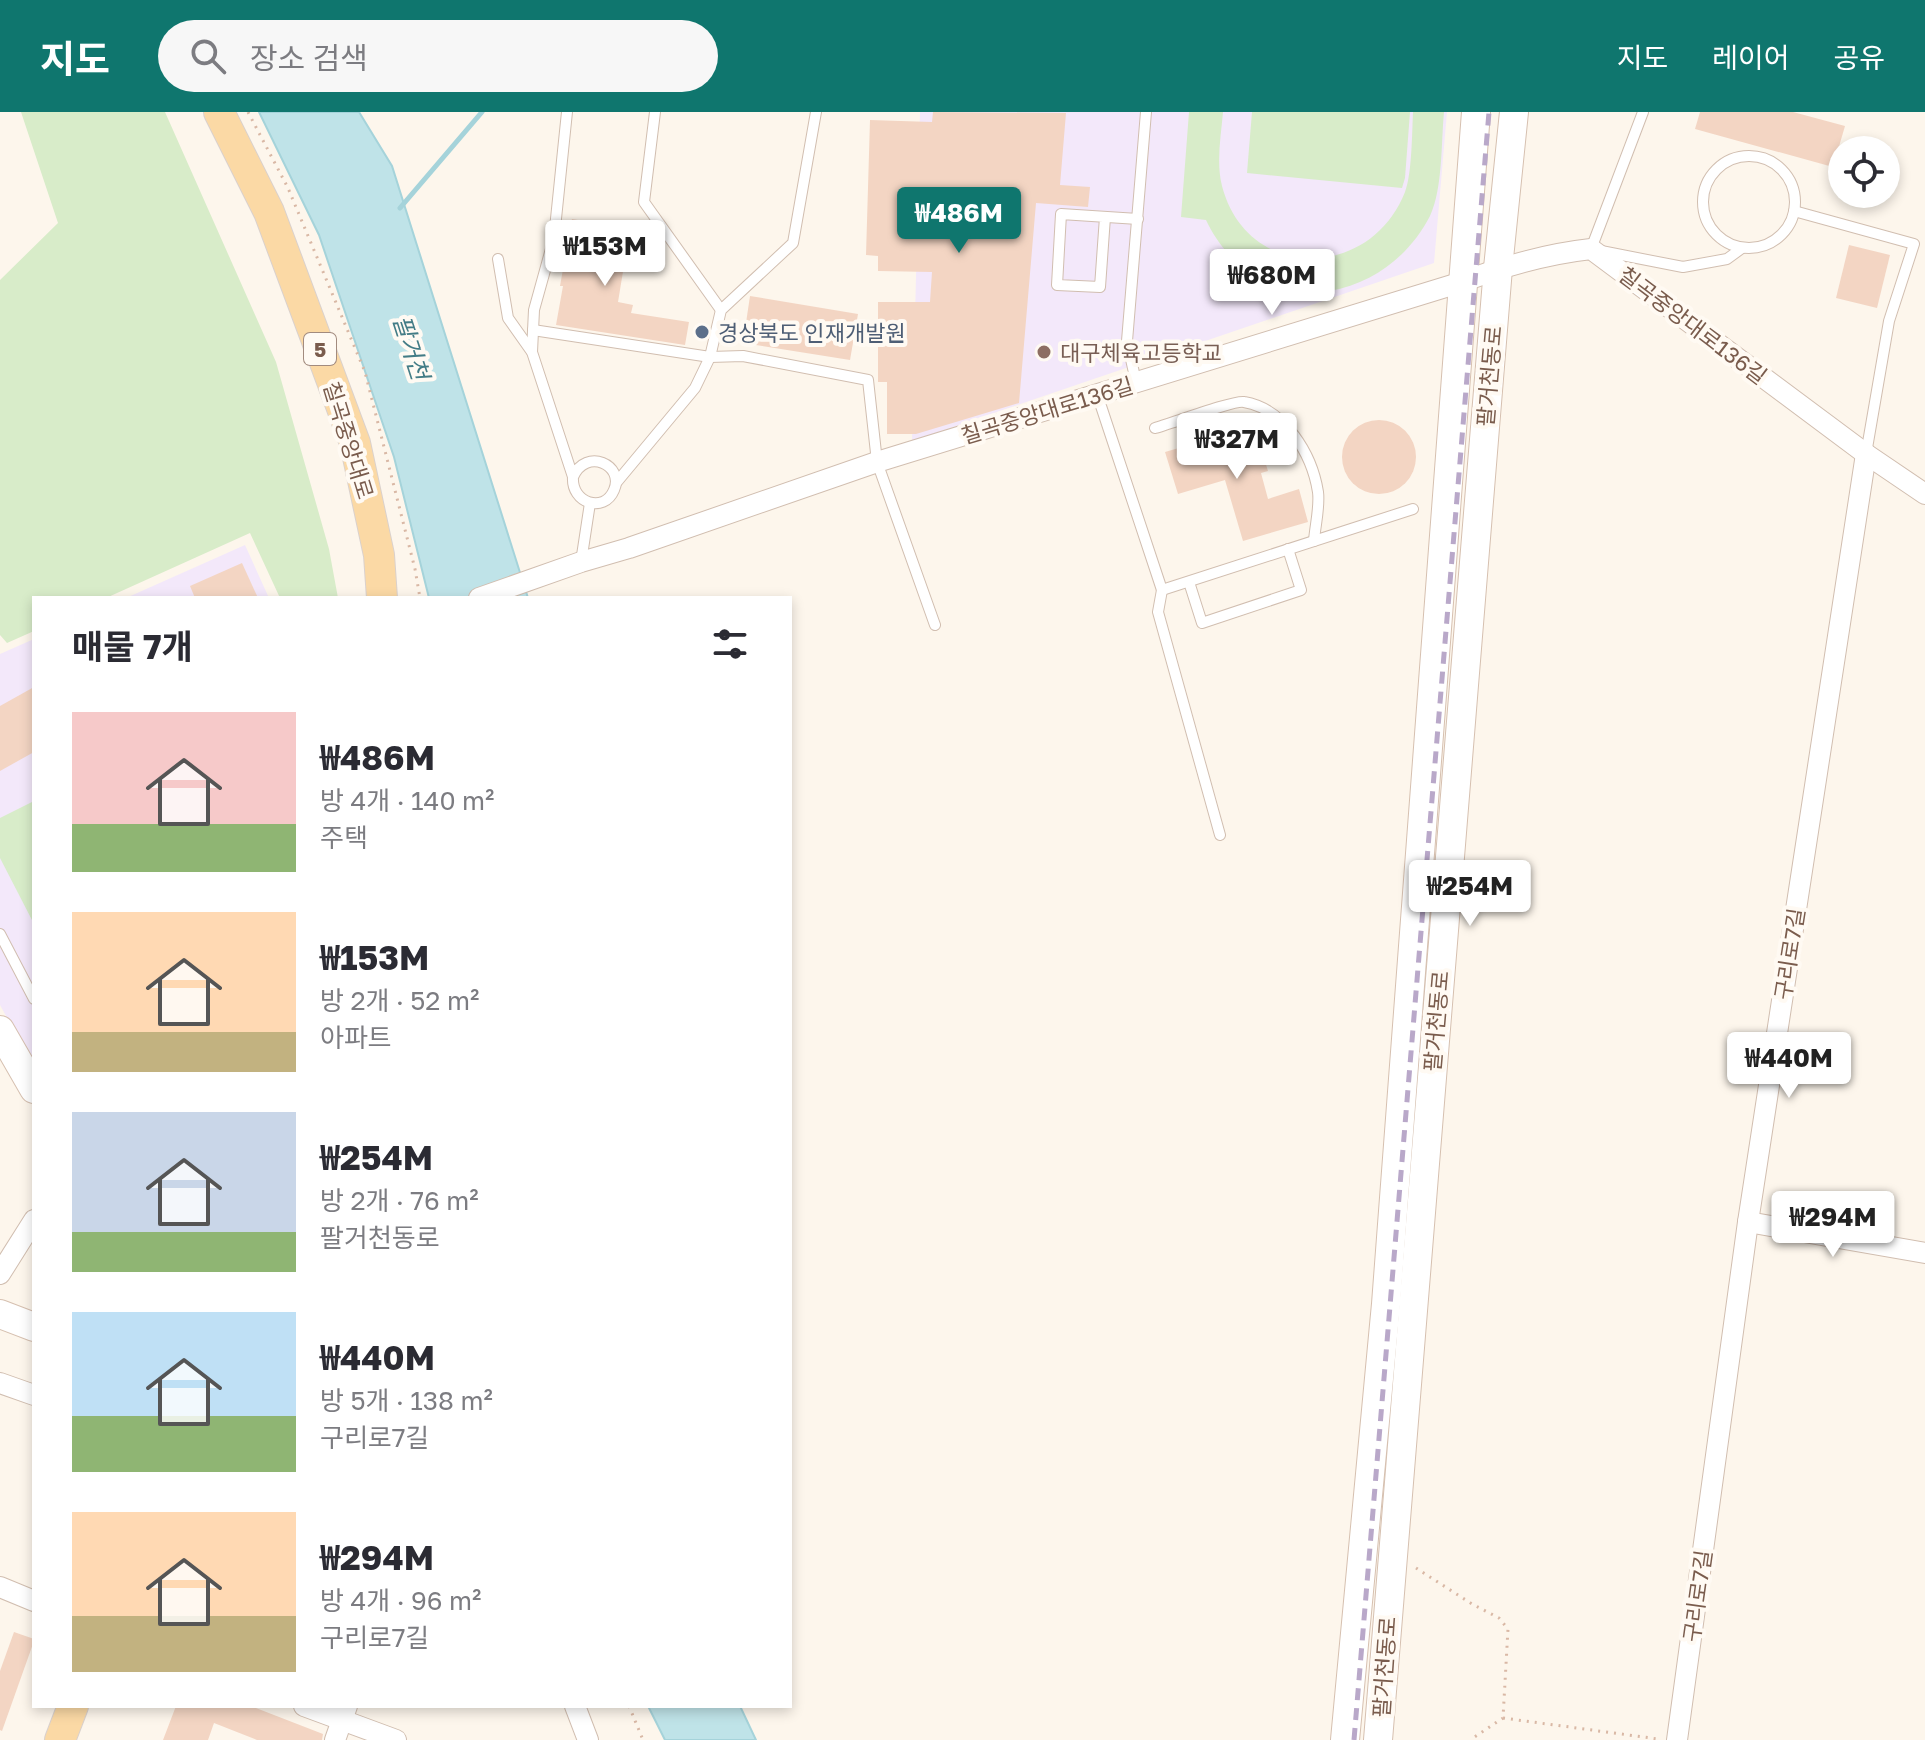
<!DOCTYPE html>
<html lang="ko">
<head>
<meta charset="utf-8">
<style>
  body { margin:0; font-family:"Golos Text","Noto Sans KR",sans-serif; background:#f7f7f7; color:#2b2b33; height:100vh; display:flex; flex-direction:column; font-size:30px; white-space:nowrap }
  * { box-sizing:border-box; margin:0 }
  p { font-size:26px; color:#7c7c81 }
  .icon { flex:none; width:44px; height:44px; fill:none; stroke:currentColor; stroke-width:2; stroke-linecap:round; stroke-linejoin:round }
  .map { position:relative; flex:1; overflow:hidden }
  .side { position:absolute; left:32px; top:484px; width:760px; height:1112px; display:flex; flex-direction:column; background:#fff; border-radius:0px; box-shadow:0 4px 12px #0003 }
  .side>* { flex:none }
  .controls { position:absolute; left:1828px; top:24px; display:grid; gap:16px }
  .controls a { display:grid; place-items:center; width:72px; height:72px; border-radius:50%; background:#fff; box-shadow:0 4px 12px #0003; font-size:40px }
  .price { position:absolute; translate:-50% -68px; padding:0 18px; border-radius:8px; background:#fff; color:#222; font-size:26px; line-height:52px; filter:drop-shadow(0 2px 4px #0008) }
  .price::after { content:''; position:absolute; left:50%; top:48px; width:24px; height:18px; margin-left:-12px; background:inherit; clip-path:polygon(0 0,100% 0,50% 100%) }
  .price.current { background:#0f766e; color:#fff }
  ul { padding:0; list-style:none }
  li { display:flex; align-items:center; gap:24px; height:200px; padding:0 40px }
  li span { display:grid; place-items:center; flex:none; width:224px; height:160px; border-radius:0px; color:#555 }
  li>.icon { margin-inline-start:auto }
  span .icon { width:96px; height:96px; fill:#fffc; stroke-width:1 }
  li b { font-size:34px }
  h2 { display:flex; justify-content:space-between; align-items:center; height:96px; padding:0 40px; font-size:34px }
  header { display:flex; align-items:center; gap:48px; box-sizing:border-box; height:112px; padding:0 40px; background:#0f766e; color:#fff }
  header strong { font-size:38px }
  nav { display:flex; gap:44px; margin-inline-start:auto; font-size:28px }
  .search { width:560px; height:72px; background:#f7f7f7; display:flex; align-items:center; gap:20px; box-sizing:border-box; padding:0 28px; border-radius:44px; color:#7c7c81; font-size:30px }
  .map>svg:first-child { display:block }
</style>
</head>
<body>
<header>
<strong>지도</strong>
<div class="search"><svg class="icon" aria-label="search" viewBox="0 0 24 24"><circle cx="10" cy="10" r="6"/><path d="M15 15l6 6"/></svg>장소 검색</div>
<nav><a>지도</a><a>레이어</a><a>공유</a></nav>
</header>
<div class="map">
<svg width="1925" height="1628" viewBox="0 0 1925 1628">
  <rect width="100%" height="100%" fill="#fdf6ec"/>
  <g fill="#f3e8fa">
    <polygon points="920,0 1447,0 1434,151 912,329"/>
    <polygon points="245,433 269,486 126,486"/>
    <polygon points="34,527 34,955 0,893 0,542"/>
  </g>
  <g fill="#d8ecc9">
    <polygon points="21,0 165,0 276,250 329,437 338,486 280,486 250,421 106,486 34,486 34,519 7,531 0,523 0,168 58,111"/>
    <path d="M 1189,0 L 1223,0 C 1221,24 1216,50 1222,74 C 1247,170 1370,169 1405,80 C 1412,62 1412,21 1413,0 L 1444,0 C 1441,31 1443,76 1430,104 C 1410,143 1374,171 1330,179 C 1318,181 1305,183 1293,181 C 1256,173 1222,143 1206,108 L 1181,105 Z"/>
    <polygon points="1252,0 1410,0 1405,66 1402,76 1247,61"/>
    <polygon points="34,689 34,812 0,746 0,706"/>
  </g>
  <g fill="#bfe3e8" stroke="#a5d3da" stroke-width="2">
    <polygon points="259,0 359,0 392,54 528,486 429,486 394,345 319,123"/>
    <polygon points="648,1594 740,1594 756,1628 665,1628"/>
  </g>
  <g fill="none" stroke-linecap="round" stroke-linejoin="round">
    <polyline stroke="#a5d3da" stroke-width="5" points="400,96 482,0"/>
  </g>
  <g fill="#f3d5c3">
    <polygon points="933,0 1066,1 1060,73 1090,75 1088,95 1036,91 1019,291 916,322 887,322 887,270 878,270 878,190 930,190 932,160 878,159 878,144 866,143 870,8 932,10"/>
    <polygon points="1700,0 1793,0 1845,14 1833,55 1695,17"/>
    <polygon points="572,107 630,117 618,190 633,193 631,201 689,210 685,233 556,213 563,174 560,174"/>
    <polygon points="1849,133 1890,143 1877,196 1836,186"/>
    <polygon points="750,184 858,202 850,248 743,231"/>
    <circle cx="1379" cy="345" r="37"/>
    <polygon points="1254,314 1268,359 1261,361 1268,387 1299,377 1308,410 1243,429 1225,368 1178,382 1165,340"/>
    <polygon points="242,451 258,486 195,486 190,474"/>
    <polygon points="34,575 34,640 0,659 0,594"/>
    <polygon points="14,1520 34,1527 34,1529 2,1619 0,1618 0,1559"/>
    <polygon points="176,1594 251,1594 323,1622 322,1628 257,1628 214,1611 208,1628 163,1628"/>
  </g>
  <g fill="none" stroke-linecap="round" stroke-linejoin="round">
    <g stroke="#d1beb0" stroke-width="12">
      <g id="lane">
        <polyline points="655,0 644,90 721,198"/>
        <polyline points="1643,0 1591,137 1683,155 1727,147 1742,136"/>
        <circle cx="1749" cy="90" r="46"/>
        <polyline points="1794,99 1914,132 1889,209 1866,342"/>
        <polyline points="1105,105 1100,175 1057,173 1061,102 1138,107"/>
        <path d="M 498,147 L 508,206 L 532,240 L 573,365 C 571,391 604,402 614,378 C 625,353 586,335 573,365"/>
        <polyline points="533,218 710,245 743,244 868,268 877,350 935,513"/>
        <polyline points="532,240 534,198 554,126 567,0"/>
        <polyline points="1136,270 1127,229 1146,0"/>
        <polyline points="1097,282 1162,478 1413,397"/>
        <path d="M 1155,316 C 1170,312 1234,288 1244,290 C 1285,297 1312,342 1318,380 C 1320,395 1315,414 1314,429"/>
        <polyline points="616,371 695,276 710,245 721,198 793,131 816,0"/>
        <polyline points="581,450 590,391"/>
        <polyline points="1189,470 1202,511 1301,478 1288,437"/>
        <polyline points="1162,478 1158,500 1220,723"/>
        <polyline points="0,822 34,887"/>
      </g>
    </g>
    <g stroke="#d1beb0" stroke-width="22">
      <g id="street">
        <path d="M 479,486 L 581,450 L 629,436 L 877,350 L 1462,170 C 1504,154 1546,142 1591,137 L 1866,342 L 1925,382"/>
        <polyline points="1748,1110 1925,1141"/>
        <polyline points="0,1162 34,1108"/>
        <polyline points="0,1271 34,1283"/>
        <polyline points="0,1475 34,1489"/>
        <polyline points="304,1594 396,1628"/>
        <polyline points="575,1594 588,1628"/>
        <polyline points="335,1628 347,1594"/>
        <polyline points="1677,1628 1748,1110 1866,342"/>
      </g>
    </g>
    <g stroke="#d6c0b0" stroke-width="30">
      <g id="secondary">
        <polyline points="0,918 34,977"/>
        <polyline points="0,1202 34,1215"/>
        <polyline points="1345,1628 1386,1192 1476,0"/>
        <polyline points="1378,1628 1498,156 1514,0"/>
      </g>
    </g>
    <g stroke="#dad1cd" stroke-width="32">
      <g id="primary">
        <polyline points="219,0 269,100 355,331 379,443 382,486"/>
        <polyline points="60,1628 73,1594"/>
      </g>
    </g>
    <g stroke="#d9b8a5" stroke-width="3" stroke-dasharray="2 6" stroke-linecap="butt">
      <polyline points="248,0 288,76 365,260 415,457 420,486"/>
      <polyline points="1416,1456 1472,1492 1499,1506 1508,1517 1503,1606 1470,1628"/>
      <polyline points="629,1594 643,1628"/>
      <polyline points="1503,1606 1658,1627"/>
    </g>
    <use href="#lane" stroke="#fff" stroke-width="10"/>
    <use href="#street" stroke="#fff" stroke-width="20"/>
    <use href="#secondary" stroke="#fff" stroke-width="28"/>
    <use href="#primary" stroke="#fbd9a5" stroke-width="30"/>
    <polyline stroke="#b9a8c9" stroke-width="5" stroke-dasharray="12 8" stroke-linecap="butt" points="1354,1628 1489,0"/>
  </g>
  <circle fill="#5c6f8a" stroke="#fffaf3" stroke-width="3" cx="702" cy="220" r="8"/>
  <circle fill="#8d6e63" stroke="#fffaf3" stroke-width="3" cx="1044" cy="240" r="8"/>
  <g text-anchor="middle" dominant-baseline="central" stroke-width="8" stroke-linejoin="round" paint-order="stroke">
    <rect fill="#fffaf3" stroke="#a28b7f" stroke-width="2" x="304" y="221" width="32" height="32" rx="6"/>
    <g font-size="20" font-weight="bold" fill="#7a5c4d">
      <text x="320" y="237">5</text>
    </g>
    <g font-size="22" fill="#7a5c4d" stroke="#fffaf3">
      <text transform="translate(1693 213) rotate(37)">칠곡중앙대로136길</text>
      <text transform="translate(1489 264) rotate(-85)">팔거천동로</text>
      <text transform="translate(1047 298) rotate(-17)">칠곡중앙대로136길</text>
      <text transform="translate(349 328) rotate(73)">칠곡중앙대로</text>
      <text transform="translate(1789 842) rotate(-81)">구리로7길</text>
      <text transform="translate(1436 909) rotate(-85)">팔거천동로</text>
      <text transform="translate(1697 1484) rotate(-82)">구리로7길</text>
      <text transform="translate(1384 1555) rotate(-86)">팔거천동로</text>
    </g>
    <g font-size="22" fill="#4e5e75" stroke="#fffaf3" text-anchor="start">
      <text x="718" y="220">경상북도 인재개발원</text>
    </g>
    <g font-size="22" fill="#785e54" stroke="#fffaf3" text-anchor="start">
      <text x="1060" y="240">대구체육고등학교</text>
    </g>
    <g font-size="24" font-style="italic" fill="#437c86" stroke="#fffaf3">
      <text transform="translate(412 235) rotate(72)">팔거천</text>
    </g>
  </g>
</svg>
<div class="controls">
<a><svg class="icon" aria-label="locate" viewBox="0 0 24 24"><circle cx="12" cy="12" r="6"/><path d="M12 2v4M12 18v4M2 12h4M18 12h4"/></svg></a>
</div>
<b class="price current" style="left:959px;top:143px">₩486M</b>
<b class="price" style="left:605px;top:176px">₩153M</b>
<b class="price" style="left:1272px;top:205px">₩680M</b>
<b class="price" style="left:1237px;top:369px">₩327M</b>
<b class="price" style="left:1470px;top:816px">₩254M</b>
<b class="price" style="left:1789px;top:988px">₩440M</b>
<b class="price" style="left:1833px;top:1147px">₩294M</b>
<section class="side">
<h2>매물 7개<svg class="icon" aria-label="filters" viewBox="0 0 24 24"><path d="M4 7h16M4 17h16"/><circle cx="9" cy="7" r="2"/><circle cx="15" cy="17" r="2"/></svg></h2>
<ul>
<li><span style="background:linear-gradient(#f6c9c9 70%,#8fb573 0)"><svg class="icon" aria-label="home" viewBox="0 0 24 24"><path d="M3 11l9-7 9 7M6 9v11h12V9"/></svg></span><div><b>₩486M</b><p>방 4개 · 140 m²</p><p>주택</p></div></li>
<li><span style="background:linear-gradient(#ffd9b3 75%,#c2b280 0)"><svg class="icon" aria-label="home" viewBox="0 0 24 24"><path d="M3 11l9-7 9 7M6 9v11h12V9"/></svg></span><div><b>₩153M</b><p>방 2개 · 52 m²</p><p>아파트</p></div></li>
<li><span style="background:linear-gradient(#c9d6e8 75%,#8fb573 0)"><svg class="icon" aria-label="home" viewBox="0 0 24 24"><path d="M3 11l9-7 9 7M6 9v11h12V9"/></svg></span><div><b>₩254M</b><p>방 2개 · 76 m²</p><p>팔거천동로</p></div></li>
<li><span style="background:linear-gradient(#bfe0f5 65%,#8fb573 0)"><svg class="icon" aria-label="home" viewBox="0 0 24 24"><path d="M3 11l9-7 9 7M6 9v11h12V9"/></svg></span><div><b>₩440M</b><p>방 5개 · 138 m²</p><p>구리로7길</p></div></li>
<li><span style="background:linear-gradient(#ffd9b3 65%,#c2b280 0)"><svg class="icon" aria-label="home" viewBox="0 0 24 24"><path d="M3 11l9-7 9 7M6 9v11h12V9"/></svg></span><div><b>₩294M</b><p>방 4개 · 96 m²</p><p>구리로7길</p></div></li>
</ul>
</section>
</div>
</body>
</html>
